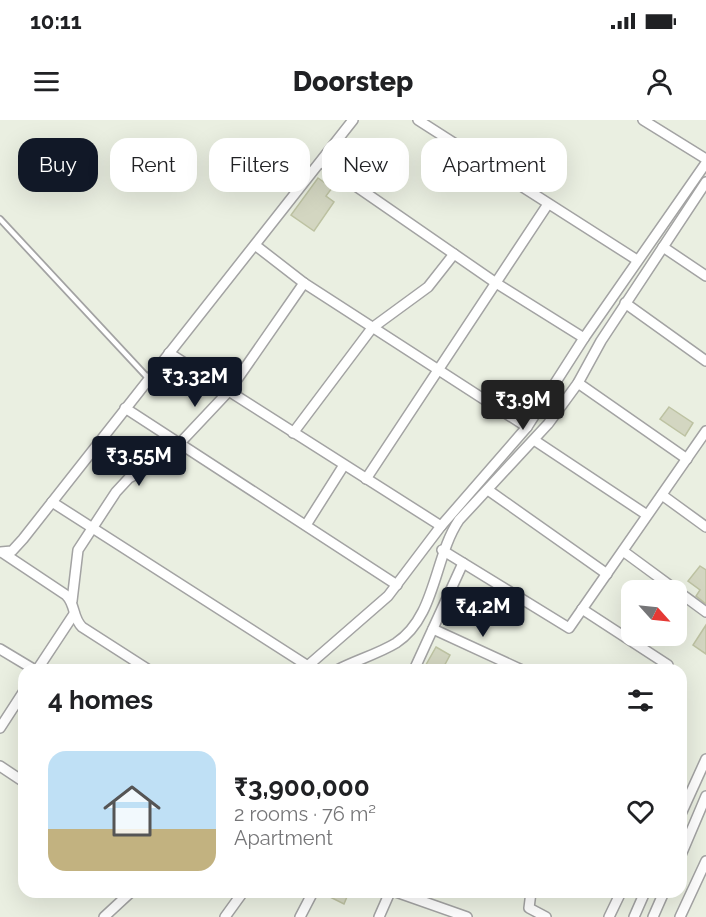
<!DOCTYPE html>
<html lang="en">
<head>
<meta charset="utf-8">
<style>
  body { margin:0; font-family:Raleway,sans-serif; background:#f2f2f2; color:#202124; height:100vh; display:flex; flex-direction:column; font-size:22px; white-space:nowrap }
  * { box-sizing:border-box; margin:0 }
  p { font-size:20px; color:#757577 }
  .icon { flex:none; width:33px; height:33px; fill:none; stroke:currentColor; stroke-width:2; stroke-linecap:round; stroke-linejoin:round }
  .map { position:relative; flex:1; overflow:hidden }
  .drawer { position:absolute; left:18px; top:544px; width:669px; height:234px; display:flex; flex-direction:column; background:#fff; border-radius:18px; box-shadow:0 6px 24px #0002 }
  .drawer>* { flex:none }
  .hud { position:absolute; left:18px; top:18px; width:670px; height:54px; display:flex; gap:12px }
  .needle { width:39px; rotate:117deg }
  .controls { position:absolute; left:621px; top:460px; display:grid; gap:12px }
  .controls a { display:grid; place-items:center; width:66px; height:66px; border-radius:12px; background:#fff; box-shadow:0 6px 24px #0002; font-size:30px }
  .price { position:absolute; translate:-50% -51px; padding:0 14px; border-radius:6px; background:#111827; color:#fff; font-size:20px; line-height:39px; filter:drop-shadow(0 2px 3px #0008) }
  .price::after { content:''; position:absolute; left:50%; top:36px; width:18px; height:14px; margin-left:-9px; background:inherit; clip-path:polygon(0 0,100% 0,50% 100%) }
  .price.selected { background:#222; color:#fff }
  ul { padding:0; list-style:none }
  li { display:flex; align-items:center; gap:18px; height:150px; padding:0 30px }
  li span { display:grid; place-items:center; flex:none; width:168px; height:120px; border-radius:18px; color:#555 }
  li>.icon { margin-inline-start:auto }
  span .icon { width:72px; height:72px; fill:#fffc; stroke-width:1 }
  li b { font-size:26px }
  h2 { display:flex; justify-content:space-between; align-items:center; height:72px; padding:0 30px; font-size:26px }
  .tag { padding:0 21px; border-radius:18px; background:#fff; box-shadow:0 6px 24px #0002; font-size:21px; line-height:54px }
  .tag.selected { background:#111827; color:#fff }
  .status { display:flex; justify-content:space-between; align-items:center; height:42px; padding:0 30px; background:#fff; direction:ltr }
  .status svg { height:16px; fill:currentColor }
  header { display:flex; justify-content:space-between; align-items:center; height:78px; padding:0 30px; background:#fff; font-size:27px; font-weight:800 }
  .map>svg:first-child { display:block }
</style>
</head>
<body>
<div class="status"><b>10:11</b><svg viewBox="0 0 49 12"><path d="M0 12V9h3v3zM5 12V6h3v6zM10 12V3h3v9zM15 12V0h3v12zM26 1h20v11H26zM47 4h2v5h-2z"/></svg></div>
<header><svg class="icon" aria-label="menu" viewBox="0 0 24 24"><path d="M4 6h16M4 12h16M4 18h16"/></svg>Doorstep<svg class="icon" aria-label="person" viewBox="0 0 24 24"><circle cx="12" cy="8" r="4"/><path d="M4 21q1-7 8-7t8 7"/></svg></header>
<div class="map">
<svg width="706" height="797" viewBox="0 0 706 797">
  <rect width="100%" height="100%" fill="#eaefe1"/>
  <g fill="#d3d6c1" stroke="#bdc2a2" stroke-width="1.5">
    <polygon points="318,58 332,68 326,76 334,82 314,111 291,95"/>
    <polygon points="669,287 693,303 685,316 660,299"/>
    <polygon points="700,446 706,450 706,484 696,476 700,470 688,461"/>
    <polygon points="706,505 706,534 693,525"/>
    <polygon points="436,527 450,535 442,550 423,550"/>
    <polygon points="320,772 349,772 344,784"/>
  </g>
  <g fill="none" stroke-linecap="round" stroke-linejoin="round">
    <g stroke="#a3a3a3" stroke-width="8">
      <polyline id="service" points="0,99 148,258"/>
    </g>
    <g stroke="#a3a3a3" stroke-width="12">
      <g id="minor">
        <polyline points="418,0 637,140"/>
        <polyline points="643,0 706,39"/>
        <polyline points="321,42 496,163 584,218"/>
        <polyline points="255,125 304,163 527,307"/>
        <polyline points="663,127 706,156"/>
        <polyline points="625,183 706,241"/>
        <polyline points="169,233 441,406"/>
        <polyline points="578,263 687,339"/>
        <polyline points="125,288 397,465"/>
        <polyline points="293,313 372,208 428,167 454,134"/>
        <polyline points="534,320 647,395"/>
        <polyline points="366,359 548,84"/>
        <polyline points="488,370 607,454"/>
        <polyline points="662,375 706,407"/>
        <polyline points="52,382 308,546"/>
        <polyline points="306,405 344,345"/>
        <polyline points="442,430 569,508 706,311"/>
        <polyline points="623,431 706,492"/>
        <polyline points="0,432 12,431 23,419 353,0"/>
        <path d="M 3,433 L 66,475 C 76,485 72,497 82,507 L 149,550"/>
        <polyline points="72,481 78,430 116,372 129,358 155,344 180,323 229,271 304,163"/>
        <polyline points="582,489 668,545"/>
        <polyline points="433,509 522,550"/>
        <polyline points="0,529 35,550"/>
        <polyline points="37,550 74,494"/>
        <polyline points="303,550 388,476 441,406 527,307 584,218 706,43"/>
        <path d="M 337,550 C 356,540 378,534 396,523 C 436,497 434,437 459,400 L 548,304 L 578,263 L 601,221 L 706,62"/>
        <polyline points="414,550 463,443"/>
        <polyline points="0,608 24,571"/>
        <polyline points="0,646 24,662"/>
        <polyline points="681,694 706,639"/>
        <polyline points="681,735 706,676"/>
        <polyline points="396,772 467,797"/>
        <polyline points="531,772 529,788 546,797"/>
        <polyline points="104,797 131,772"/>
        <polyline points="225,797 243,772"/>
        <polyline points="300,797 313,772"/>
        <polyline points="379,797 390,772"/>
        <polyline points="609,797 621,772"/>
        <polyline points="634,797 645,772"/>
        <polyline points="653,797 664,772"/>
        <polyline points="680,797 706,741"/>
      </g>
    </g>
    <use href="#service" stroke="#fff" stroke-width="4.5"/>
    <use href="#minor" stroke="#fff" stroke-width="9"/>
  </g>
</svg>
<div class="controls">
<a><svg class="needle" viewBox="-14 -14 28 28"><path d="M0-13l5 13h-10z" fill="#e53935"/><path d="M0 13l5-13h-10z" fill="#757577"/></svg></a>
</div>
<b class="price" style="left:195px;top:288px">₹3.32M</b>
<b class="price selected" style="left:523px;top:311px">₹3.9M</b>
<b class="price" style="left:139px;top:367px">₹3.55M</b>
<b class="price" style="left:483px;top:518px">₹4.2M</b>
<div class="hud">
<a class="tag selected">Buy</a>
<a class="tag">Rent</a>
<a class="tag">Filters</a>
<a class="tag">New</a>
<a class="tag">Apartment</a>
</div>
<section class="drawer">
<h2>4 homes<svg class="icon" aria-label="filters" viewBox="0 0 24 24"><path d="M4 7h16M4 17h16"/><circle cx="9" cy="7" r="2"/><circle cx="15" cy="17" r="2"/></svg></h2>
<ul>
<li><span style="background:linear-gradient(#bfe0f5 65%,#c2b280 0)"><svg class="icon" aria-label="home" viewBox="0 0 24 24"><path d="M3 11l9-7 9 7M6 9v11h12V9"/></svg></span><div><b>₹3,900,000</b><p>2 rooms · 76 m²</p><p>Apartment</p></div><svg class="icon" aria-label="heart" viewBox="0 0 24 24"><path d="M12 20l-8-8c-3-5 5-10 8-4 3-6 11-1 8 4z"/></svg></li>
</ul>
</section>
</div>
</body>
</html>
